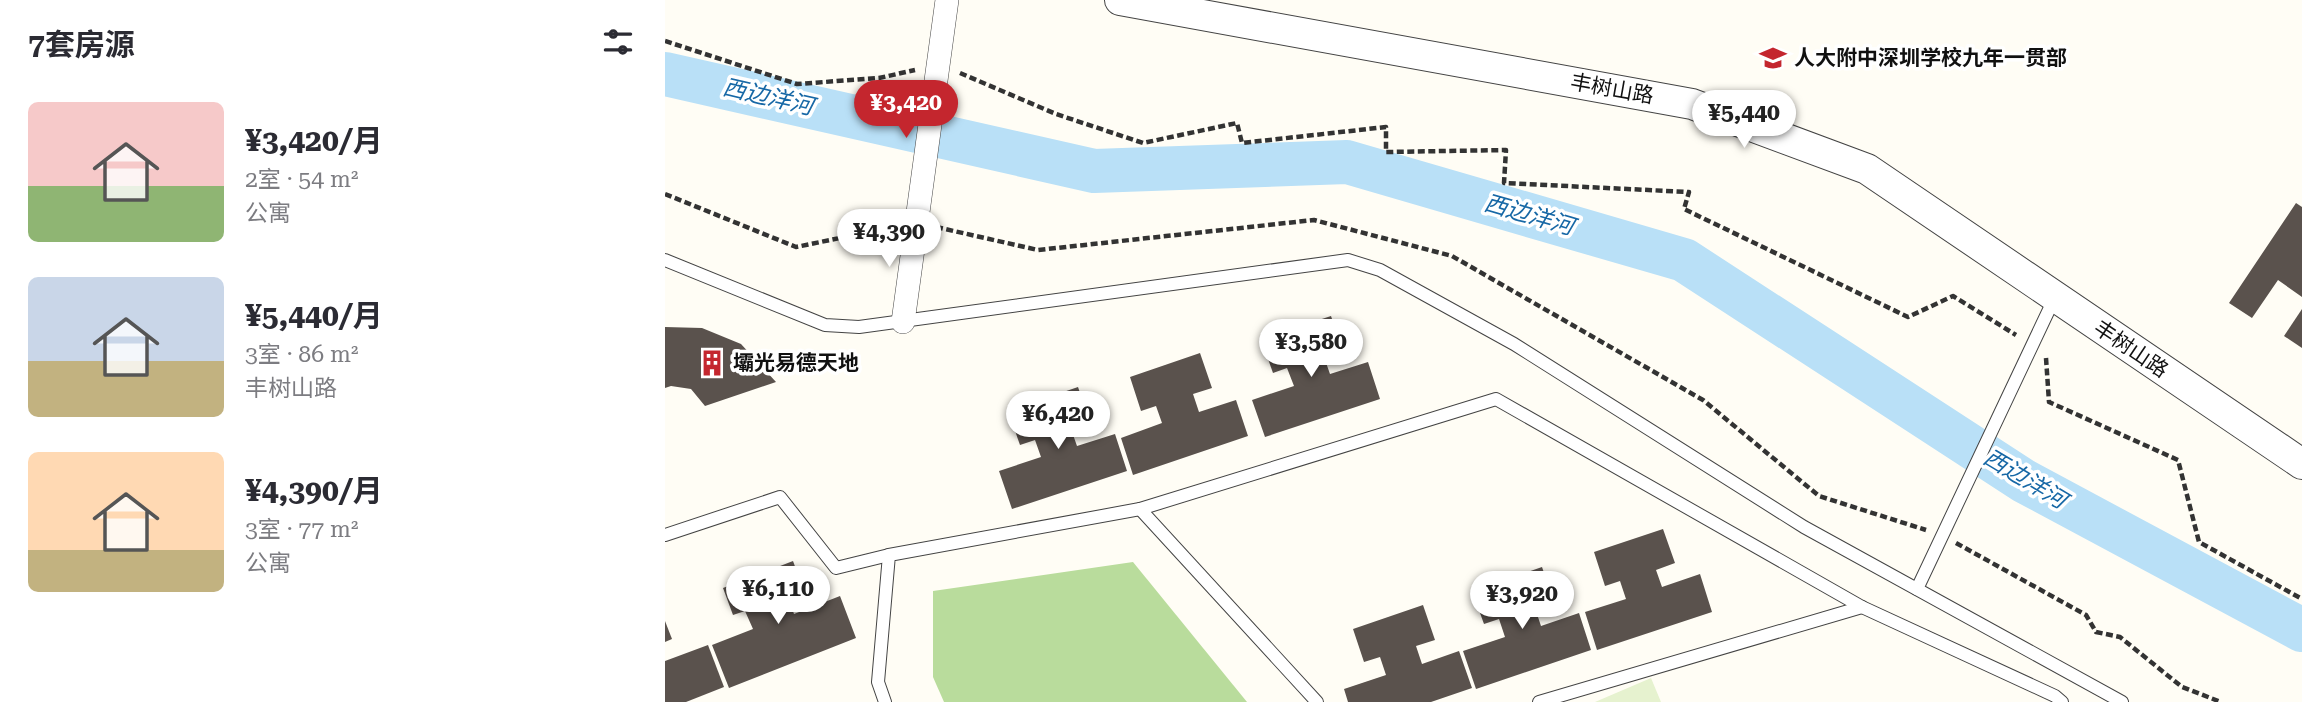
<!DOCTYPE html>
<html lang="zh">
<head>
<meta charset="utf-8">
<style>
  body { margin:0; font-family:"Roboto Serif","Noto Sans SC",serif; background:#f7f7f7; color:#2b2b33; height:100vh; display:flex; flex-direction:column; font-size:26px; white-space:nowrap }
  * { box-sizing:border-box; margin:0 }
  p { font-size:23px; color:#7c7c81 }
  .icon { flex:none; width:38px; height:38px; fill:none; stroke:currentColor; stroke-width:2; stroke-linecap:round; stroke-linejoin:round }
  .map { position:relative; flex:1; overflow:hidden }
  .drawer { display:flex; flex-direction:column; background:#fff; width:665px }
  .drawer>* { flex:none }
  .price { position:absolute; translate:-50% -60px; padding:0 16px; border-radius:24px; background:#fff; color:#222; font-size:23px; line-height:46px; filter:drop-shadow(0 2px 4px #0008) }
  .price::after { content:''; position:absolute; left:50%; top:42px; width:21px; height:16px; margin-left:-10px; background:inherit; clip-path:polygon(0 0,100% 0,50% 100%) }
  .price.current { background:#c4262e; color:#fff }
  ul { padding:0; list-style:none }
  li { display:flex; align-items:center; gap:21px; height:175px; padding:0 28px }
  li span { display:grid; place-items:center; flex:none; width:196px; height:140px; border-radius:10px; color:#555 }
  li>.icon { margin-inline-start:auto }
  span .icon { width:84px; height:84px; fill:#fffc; stroke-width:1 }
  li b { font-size:30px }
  h2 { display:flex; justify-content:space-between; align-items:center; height:84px; padding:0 28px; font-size:30px }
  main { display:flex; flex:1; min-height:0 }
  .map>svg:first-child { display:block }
</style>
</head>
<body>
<main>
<section class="drawer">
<h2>7套房源<svg class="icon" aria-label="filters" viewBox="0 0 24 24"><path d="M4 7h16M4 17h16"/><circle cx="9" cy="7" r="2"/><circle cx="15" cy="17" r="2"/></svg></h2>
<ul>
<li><span style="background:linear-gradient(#f6c9c9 60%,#8fb573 0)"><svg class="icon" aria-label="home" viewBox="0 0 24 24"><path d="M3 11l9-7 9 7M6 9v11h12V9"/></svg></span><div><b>¥3,420/月</b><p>2室 · 54 m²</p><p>公寓</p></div></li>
<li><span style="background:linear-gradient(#c9d6e8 60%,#c2b280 0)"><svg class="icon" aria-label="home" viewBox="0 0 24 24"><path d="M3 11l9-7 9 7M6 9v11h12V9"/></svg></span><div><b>¥5,440/月</b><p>3室 · 86 m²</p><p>丰树山路</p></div></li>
<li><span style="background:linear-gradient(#ffd9b3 70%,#c2b280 0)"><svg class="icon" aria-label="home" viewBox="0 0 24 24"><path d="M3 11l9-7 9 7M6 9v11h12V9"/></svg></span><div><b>¥4,390/月</b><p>3室 · 77 m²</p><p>公寓</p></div></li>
</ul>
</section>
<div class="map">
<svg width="1637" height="702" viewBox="0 0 1637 702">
  <rect width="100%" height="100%" fill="#fffdf5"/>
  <polygon fill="#b9dc9c" points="468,562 582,702 279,702 268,677 268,591"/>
  <polygon fill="#e6f2cf" points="986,678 996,702 930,702"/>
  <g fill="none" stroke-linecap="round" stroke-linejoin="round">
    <polyline stroke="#b9e0f7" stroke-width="44" points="0,74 429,171 682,162 1019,260 1359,481 1637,630"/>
  </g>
  <g fill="#5a524d">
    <polygon points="1631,203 1637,207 1637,297 1613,280 1587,318 1564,303"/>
    <polygon points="1637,309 1637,348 1619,336"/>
    <polygon points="666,316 678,351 659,357 665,374 703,362 715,399 600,437 587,400 629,386 622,368 608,373 596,339"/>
    <polygon points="0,327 37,328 76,344 111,382 40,406 26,389 6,386 0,388"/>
    <polygon points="535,353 547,388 528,394 534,412 571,400 583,436 468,475 456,438 497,423 491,406 476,411 465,377"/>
    <polygon points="413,387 425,422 406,429 412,446 450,434 462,471 347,509 334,471 376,457 370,440 355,445 343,411"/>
    <polygon points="998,529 1010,563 991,570 997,587 1035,574 1047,612 932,650 920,612 961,599 955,581 940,586 929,552"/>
    <polygon points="128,561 139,591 123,597 129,614 175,596 191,638 64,688 47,645 88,629 80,611 68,615 58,588"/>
    <polygon points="877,567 889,602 870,608 876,626 914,613 926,650 811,689 798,651 840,637 834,619 819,624 807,591"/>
    <polygon points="758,605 770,640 751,646 757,664 794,651 807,688 766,702 683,702 679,689 721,675 715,657 699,662 688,629"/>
    <polygon points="0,621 7,639 0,642"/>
    <polygon points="43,645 59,687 21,702 0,702 0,661"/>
  </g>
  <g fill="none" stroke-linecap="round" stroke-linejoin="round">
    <g stroke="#444" stroke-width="14">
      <g id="service">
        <polyline points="0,260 160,325 194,327 683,260 715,270 849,344 1139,527 1457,702"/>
        <polyline points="475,509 652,702"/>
        <polyline points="0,535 115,497 171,568 224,555"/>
        <polyline points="1252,589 1390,297"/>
        <polyline points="220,702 213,682 224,555 475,509 831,399 1197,607 1390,696 1397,702"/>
        <polyline points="874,702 1197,607"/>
      </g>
    </g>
    <g stroke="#444" stroke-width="24">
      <polyline id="minor" points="238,322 282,0"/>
    </g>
    <g stroke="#444" stroke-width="32">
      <polyline id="tertiary" points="455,0 1027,104 1202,169 1637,464"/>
    </g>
    <g stroke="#333" stroke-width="4.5" stroke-dasharray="7 3.5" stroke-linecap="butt">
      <polyline points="0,41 132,84 214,78 250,70"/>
      <polyline points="295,73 391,114 478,143 572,123 577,143 721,127 721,152 841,150 839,183 1024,192 1019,209 1243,317 1288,296 1351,335"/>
      <polyline points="0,194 131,247 229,227"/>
      <polyline points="271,227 373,250 649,220 787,256 1038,400 1154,496 1261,530"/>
      <polyline points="1381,358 1384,402 1513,460 1534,542 1637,599"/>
      <polyline points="1291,543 1421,615 1431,632 1455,637 1517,687 1556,702"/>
    </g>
    <use href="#service" stroke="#fff" stroke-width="12"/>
    <use href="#minor" stroke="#fff" stroke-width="23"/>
    <use href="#tertiary" stroke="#fff" stroke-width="30"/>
  </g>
  <defs>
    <g id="school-bare" transform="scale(2.1)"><path d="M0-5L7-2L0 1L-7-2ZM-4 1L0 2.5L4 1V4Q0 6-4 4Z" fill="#c4262e" stroke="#fff" stroke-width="2.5" paint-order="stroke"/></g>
    <g id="building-bare" transform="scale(2.1)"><path d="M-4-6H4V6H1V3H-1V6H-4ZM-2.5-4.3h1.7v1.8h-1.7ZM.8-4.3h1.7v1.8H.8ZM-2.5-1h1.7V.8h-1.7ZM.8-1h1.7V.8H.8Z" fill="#c4262e" stroke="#fff" stroke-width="2.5" paint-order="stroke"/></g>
  </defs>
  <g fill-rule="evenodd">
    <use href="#school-bare" x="1108" y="58"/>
    <use href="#building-bare" x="47" y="363"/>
  </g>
  <g text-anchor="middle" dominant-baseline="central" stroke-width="7" stroke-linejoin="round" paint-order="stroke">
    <g font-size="21" font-weight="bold" fill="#111" stroke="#fff" text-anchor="start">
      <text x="1129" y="58">人大附中深圳学校九年一贯部</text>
      <text x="68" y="363">壩光易德天地</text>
    </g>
    <g font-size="21" fill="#111" stroke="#fff">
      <text transform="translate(947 89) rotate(10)">丰树山路</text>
      <text transform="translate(1466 349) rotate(34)">丰树山路</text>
    </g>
    <g font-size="23" font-style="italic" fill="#1768a6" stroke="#fff">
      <text transform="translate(103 97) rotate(13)">西边洋河</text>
      <text transform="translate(864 215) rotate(16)">西边洋河</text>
      <text transform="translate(1360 479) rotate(31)">西边洋河</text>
    </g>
  </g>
</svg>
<b class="price current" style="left:241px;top:140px">¥3,420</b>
<b class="price" style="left:1079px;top:150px">¥5,440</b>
<b class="price" style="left:224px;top:269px">¥4,390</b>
<b class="price" style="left:646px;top:379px">¥3,580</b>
<b class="price" style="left:393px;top:451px">¥6,420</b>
<b class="price" style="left:113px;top:626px">¥6,110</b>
<b class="price" style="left:857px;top:631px">¥3,920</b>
</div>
</main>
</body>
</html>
